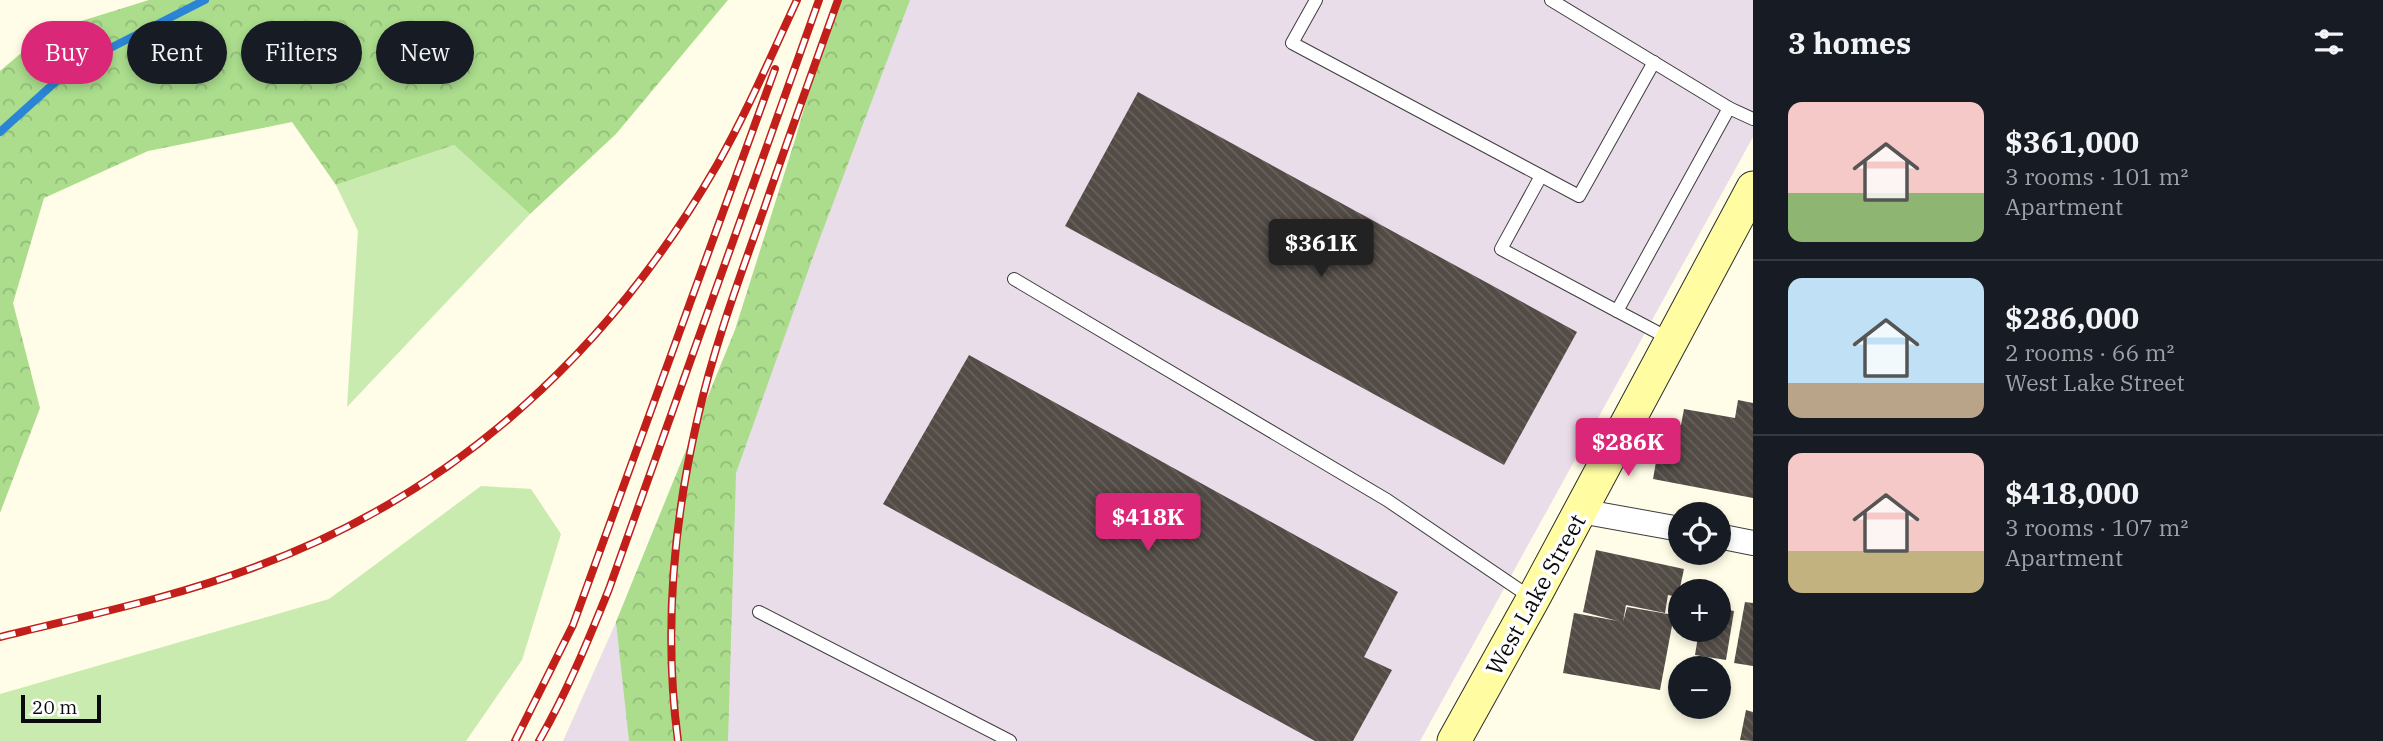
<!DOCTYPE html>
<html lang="en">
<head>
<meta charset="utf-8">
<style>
  body { margin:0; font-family:"IBM Plex Serif",serif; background:#242831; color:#f1f3f6; height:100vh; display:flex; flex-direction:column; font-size:26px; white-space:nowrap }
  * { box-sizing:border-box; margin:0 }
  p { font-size:23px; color:#9ea1a6 }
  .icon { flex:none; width:38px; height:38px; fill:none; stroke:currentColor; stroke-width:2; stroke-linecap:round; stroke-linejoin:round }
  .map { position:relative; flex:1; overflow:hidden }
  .sheet { display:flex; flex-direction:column; background:#171b24; width:630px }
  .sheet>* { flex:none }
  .hud { position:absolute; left:21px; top:21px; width:665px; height:63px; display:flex; gap:14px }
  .controls { position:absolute; left:1668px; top:502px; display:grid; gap:14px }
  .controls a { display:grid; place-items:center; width:63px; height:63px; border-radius:50%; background:#171b24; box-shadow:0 4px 10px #0003; font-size:35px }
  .scale { position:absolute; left:21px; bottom:18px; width:80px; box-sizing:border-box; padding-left:7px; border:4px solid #0a0a0a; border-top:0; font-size:19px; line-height:24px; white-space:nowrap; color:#0a0a0a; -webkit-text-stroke:5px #fff; paint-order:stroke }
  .price { position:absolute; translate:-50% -60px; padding:0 16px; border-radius:7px; background:#db2777; color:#fff; font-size:23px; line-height:46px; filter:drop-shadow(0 2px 4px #0008) }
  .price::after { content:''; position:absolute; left:50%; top:42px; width:21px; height:16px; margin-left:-10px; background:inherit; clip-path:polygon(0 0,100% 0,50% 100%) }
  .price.active { background:#222; color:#fff }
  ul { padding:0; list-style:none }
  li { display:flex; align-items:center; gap:21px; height:175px; padding:0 35px }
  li+li { border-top:2px solid #363941 }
  li span { display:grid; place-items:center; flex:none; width:196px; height:140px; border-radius:14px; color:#555 }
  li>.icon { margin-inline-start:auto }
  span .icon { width:84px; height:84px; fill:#fffc; stroke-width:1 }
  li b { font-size:30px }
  h2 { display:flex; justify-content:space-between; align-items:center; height:84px; padding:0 35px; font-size:30px }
  .chip { padding:0 24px; border-radius:32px; background:#171b24; box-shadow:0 4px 10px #0003; font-size:24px; line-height:63px }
  .chip.active { background:#db2777; color:#fff }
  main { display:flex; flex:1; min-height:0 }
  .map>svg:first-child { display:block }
</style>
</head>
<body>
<main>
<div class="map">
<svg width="1753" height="741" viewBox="0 0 1753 741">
  <defs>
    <pattern id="forest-crowns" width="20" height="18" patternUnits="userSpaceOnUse" patternTransform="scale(1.75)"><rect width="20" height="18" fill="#abdd8d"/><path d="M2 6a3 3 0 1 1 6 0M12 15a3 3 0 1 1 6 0" fill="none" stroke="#92bc78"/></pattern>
    <pattern id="building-back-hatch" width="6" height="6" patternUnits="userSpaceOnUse" patternTransform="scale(1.75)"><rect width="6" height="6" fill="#534c46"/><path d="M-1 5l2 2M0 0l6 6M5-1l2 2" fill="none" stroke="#67615c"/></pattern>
  </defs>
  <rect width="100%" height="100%" fill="#fffce7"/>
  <polygon fill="#eaddea" points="845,0 1753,0 1753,137 1420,741 563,741 616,622 735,330 795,140"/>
  <g fill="#caebaf">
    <polygon points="454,145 530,214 347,407 358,231 336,185"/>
    <polygon points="481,486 531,489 561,534 522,660 466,741 0,741 0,694 329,599"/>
  </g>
  <g fill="url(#forest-crowns)">
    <polygon points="149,0 728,0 616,134 530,214 454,145 336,185 292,122 148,151 44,198 13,303 40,408 0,513 0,71 46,32"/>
    <polygon points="835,0 910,0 818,243 736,473 728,741 629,741 616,622 735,330 795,140"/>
  </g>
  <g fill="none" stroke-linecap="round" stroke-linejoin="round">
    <polyline stroke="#2a85d6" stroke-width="8" points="0,132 71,68 205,0"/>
  </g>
  <g fill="url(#building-back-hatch)">
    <polygon points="1138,92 1577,332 1504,465 1065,226"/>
    <polygon points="969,355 1398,592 1364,657 1392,670 1353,741 1315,741 883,504"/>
    <polygon points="1738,400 1753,403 1753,498 1653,479 1663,422 1681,425 1684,409 1735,418"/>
    <polygon points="1596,550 1684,569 1678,597 1668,595 1665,613 1626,605 1623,622 1627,607 1674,615 1660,690 1563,673 1574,613 1618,621 1583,612"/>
    <polygon points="1745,602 1753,603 1753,666 1734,663"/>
    <polygon points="1718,608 1734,611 1726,660 1695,655 1699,630 1718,630"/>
    <polygon points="1746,710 1753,712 1753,741 1740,740"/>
  </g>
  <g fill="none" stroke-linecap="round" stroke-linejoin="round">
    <g stroke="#3d3d3d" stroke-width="14">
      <g id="service">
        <polyline points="1316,0 1292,43 1579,196 1654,62"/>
        <polyline points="1551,0 1729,108"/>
        <polyline points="1541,176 1501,249 1617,311"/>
        <polyline points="1014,279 1387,500 1533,599"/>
        <polyline points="1670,339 1617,311 1729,108 1753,119"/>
        <polyline points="759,612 1010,741"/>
      </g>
    </g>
    <g stroke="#3d3d3d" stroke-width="26">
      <g id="minor">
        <polyline points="1580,511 1680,529"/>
        <polyline points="1718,536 1753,543"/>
      </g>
    </g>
    <g stroke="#2c2c2c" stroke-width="35">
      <polyline id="secondary" points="1454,741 1533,599 1753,188"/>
    </g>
    <use href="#service" stroke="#fff" stroke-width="12"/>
    <use href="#minor" stroke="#fff" stroke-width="24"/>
    <use href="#secondary" stroke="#fffca2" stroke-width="33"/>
    <g stroke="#c21f1a" stroke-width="8">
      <g id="rail">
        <path d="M 0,637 C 85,616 172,598 255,567 C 456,494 611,349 717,165 C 747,112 771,56 797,0"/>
        <polyline points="515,741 573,625 775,69"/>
        <path d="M 539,741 C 567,692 588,641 609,589 L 819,0"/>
        <path d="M 678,741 C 664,635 673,525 697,421 C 713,349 739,279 764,209 C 788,139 813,70 838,0"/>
      </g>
    </g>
    <use href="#rail" stroke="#fff" stroke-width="5" stroke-dasharray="16" stroke-linecap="butt"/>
  </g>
  <g text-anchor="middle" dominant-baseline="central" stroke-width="7" stroke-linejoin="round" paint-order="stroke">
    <g font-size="23" fill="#0a0a0a" stroke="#fff">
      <text transform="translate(1535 594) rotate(-61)">West Lake Street</text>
    </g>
  </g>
</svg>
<div class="controls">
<a><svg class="icon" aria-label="locate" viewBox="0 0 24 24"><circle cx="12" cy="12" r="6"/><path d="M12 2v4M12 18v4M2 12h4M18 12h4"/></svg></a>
<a>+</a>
<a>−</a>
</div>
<div class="scale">20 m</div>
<b class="price active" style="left:1321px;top:279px">$361K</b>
<b class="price" style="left:1628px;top:478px">$286K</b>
<b class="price" style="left:1148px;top:553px">$418K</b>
<div class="hud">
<a class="chip active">Buy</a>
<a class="chip">Rent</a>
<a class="chip">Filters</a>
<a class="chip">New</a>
</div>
</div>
<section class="sheet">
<h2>3 homes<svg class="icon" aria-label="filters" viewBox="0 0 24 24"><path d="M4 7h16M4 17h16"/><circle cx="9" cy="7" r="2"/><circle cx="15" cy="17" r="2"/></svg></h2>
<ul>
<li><span style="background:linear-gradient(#f6c9c9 65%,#8fb573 0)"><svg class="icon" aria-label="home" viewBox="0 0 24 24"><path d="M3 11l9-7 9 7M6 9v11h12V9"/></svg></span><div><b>$361,000</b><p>3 rooms · 101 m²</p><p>Apartment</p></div></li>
<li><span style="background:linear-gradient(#bfe0f5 75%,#b9a48a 0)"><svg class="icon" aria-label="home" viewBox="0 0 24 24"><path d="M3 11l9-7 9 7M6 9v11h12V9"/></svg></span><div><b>$286,000</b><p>2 rooms · 66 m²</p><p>West Lake Street</p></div></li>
<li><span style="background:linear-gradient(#f6c9c9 70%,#c2b280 0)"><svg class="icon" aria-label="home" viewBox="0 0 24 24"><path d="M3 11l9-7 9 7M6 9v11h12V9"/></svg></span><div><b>$418,000</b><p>3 rooms · 107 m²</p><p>Apartment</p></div></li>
</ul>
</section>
</main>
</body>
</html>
